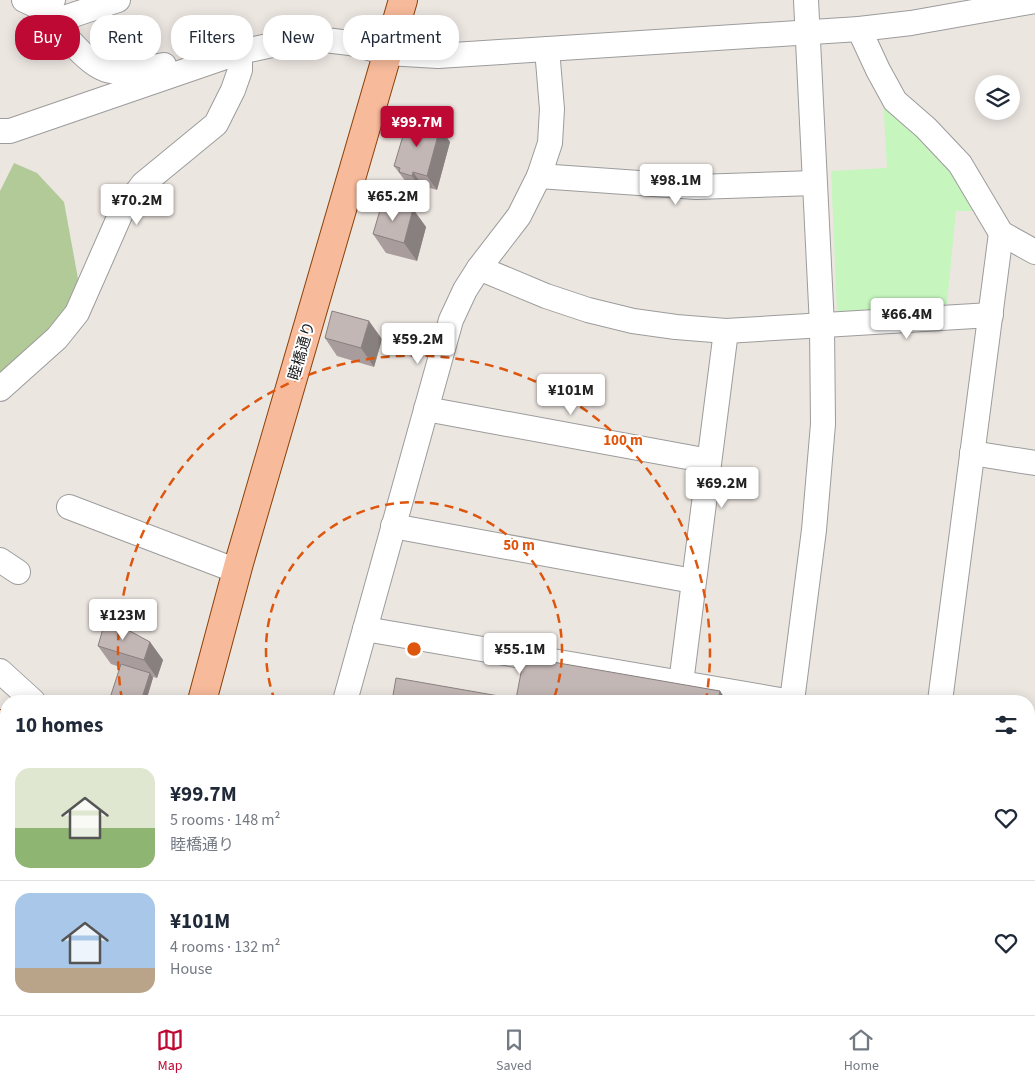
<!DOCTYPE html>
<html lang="en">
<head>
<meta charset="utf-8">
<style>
  body { margin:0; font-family:"Source Sans 3","Noto Sans JP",sans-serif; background:#f2f2f3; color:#1f2937; height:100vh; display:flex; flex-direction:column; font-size:19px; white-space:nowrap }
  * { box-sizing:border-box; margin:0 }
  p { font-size:16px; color:#747a83 }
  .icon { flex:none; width:28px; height:28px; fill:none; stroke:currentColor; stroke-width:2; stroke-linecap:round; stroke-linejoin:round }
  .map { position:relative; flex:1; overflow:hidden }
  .drawer { position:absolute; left:0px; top:695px; width:1035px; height:320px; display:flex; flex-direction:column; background:#fff; border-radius:20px 20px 0 0; box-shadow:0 2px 12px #0003 }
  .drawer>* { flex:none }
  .banner { position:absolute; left:15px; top:15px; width:500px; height:45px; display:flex; gap:10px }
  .buttons { position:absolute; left:975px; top:75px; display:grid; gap:10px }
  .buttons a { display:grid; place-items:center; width:45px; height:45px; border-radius:50%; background:#fff; box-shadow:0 2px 12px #0003; font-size:25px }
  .price { position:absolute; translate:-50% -42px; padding:0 11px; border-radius:5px; background:#fff; color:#222; font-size:16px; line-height:32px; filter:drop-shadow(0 1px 2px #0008) }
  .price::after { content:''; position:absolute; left:50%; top:30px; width:15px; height:11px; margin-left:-8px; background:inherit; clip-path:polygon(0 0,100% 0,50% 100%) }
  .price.on { background:#bd0933; color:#fff }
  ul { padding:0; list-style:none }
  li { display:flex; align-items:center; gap:15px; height:125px; padding:0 15px }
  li+li { border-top:1px solid #e0e1e3 }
  li span { display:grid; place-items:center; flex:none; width:140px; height:100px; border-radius:15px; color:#555 }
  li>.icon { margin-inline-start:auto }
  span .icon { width:60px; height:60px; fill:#fffc; stroke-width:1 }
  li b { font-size:21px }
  h2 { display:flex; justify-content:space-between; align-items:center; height:60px; padding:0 15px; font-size:21px }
  .chip { padding:0 18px; border-radius:20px; background:#fff; box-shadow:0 2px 12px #0003; font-size:18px; line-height:45px }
  .chip.on { background:#bd0933; color:#fff }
  .tabs { display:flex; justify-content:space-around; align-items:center; height:70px; border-top:1px solid #e0e1e3; background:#fff; font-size:14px; color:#747a83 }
  .tabs a { display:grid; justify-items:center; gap:2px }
  .tabs .on { color:#bd0933 }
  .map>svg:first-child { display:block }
</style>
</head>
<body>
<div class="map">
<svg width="1035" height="1015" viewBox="0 0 1035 1015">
  <rect width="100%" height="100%" fill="#ece6e1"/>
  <polygon fill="#b2ca97" points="14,163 37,173 64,202 79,284 81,319 0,400 0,191"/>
  <polygon fill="#c6f6be" points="883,99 952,166 978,211 956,211 947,304 837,312 831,171 887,168"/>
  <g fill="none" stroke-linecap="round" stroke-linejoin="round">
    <g stroke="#9c9c9c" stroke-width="26">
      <g id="minor">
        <polyline points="24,0 48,11"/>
        <path d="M 53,0 L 48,11 C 53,24 61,32 71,42 C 107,81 116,74 164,65"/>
        <polyline points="52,22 118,0"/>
        <polyline points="859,29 878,70 895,101 926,128 960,164 1001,233 1035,252"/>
        <polyline points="0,131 10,131 240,52 291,41 325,40 350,43 387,53 438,56 859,29 911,23 1035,1"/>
        <polyline points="539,176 696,187 814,183"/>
        <polyline points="479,268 546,296 588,310 633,321 676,327 726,331 991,315"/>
        <polyline points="0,389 57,338 77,313 121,213 143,184 216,124 233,90 240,70 240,52"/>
        <polyline points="426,409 709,461"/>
        <polyline points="972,453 1035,463"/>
        <polyline points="69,507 237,571"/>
        <polyline points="393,526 693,581"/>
        <polyline points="0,560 18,572"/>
        <polyline points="365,629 786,701"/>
        <polyline points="0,671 33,701"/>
        <polyline points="681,683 726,331"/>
        <polyline points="345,701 451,320 465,290 479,268 519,216 539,176 550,143 552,109 547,49"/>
        <polyline points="792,701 814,530 823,424 822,326 806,0"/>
        <polyline points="940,701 1001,233"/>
        <polyline points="1029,742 1035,743"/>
        <polyline points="0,869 6,872"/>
        <polyline points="583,1009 622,1015"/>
        <polyline points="306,1015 307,1009"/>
        <polyline points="448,1015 449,1009"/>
        <polyline points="751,1015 752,1009"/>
      </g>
    </g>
    <g stroke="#8b4107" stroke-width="30">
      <g id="major">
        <polyline points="202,701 239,563 403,0"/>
        <polyline points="0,724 6,726"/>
        <polyline points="1029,882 1035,883"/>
        <polyline points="1029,914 1035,915"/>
        <polyline points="1029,942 1035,943"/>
        <polyline points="126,1015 127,1009"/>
      </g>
    </g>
    <use href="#minor" stroke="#fff" stroke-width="24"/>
    <use href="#major" stroke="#f7ba9b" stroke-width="28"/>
  </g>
  <g fill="#a89d9c">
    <polygon points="440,128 450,142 437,190 423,186 422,190 409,186 394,166"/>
    <polygon points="413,209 426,227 417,261 386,253 373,234"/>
    <polygon points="325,338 382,339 374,367 337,356"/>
    <polygon points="150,642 163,660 157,678 153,677 146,701 120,667 111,664 98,646"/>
  </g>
  <g fill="#88807f">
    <polygon points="440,128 450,142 437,190 427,176"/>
    <polygon points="413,172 423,186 422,190 412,176"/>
    <polygon points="413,209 426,227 417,261 404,243"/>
    <polygon points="369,321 382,339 374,367 361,348"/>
    <polygon points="150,642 163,660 157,678 144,660"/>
    <polygon points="150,673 153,678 146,701 141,701"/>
    <polygon points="720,691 727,701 718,701"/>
  </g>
  <g fill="#c3b7b5" stroke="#88807f">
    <polygon points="408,119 440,128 427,176 413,172 412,176 399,172 400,168 394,166"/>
    <polygon points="383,200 413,209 404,243 373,234"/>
    <polygon points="332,311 369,321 361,348 325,338"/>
    <polygon points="106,618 150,642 144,660 98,646"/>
    <polygon points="524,657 720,691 718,701 392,701 396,678 516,699"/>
    <polygon points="121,664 150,673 141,701 109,701"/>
  </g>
  <g fill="none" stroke="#de560d" stroke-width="2.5" stroke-dasharray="9 6">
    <path d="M275 701A148 148 0 1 1 553 701"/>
    <path d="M122 700A296 296 0 1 1 706 700"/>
  </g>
  <g text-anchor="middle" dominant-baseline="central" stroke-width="4" stroke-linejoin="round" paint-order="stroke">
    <g font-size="15" fill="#1b1b1b" stroke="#fff">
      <text transform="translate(302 351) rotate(-74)">睦橋通り</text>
    </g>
  </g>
  <circle cx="414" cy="649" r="8" fill="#de560d" stroke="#fff" stroke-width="2.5"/>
  <g font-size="15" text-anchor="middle" font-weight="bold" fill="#de560d" stroke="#fff" stroke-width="4" stroke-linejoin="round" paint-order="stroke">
    <text x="623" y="445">100 m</text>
    <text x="519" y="550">50 m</text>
  </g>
</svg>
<div class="buttons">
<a><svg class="icon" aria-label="layers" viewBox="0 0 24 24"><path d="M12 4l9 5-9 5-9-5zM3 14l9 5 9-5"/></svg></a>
</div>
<b class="price on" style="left:417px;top:148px">¥99.7M</b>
<b class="price" style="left:676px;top:206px">¥98.1M</b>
<b class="price" style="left:393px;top:222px">¥65.2M</b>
<b class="price" style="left:137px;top:226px">¥70.2M</b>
<b class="price" style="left:907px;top:340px">¥66.4M</b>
<b class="price" style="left:418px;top:365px">¥59.2M</b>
<b class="price" style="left:571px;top:416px">¥101M</b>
<b class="price" style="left:722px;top:509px">¥69.2M</b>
<b class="price" style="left:123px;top:641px">¥123M</b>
<b class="price" style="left:520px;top:675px">¥55.1M</b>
<div class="banner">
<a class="chip on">Buy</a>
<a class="chip">Rent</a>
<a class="chip">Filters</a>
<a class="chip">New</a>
<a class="chip">Apartment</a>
</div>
<section class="drawer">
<h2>10 homes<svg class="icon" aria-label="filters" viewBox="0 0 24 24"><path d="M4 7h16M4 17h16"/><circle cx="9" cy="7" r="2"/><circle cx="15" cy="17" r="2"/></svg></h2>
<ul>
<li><span style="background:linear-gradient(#dfe7d0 60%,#8fb573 0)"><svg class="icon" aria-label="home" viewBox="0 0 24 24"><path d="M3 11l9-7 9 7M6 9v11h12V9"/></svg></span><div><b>¥99.7M</b><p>5 rooms · 148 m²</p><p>睦橋通り</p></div><svg class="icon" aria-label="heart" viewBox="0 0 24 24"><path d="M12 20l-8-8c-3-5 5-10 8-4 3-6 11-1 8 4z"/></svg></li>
<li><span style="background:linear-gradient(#a9c7e8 75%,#b9a48a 0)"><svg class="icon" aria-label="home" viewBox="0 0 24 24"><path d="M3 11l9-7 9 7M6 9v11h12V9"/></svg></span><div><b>¥101M</b><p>4 rooms · 132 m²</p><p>House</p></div><svg class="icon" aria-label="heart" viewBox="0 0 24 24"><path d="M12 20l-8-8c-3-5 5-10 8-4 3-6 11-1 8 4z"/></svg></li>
</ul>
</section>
</div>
<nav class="tabs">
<a class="on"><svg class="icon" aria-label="map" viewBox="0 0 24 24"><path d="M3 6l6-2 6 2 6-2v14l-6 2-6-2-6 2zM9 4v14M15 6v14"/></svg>Map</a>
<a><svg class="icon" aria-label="saved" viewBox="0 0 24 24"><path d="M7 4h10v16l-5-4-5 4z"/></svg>Saved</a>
<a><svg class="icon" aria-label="home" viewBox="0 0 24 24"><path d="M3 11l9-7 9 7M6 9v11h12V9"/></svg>Home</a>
</nav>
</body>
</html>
